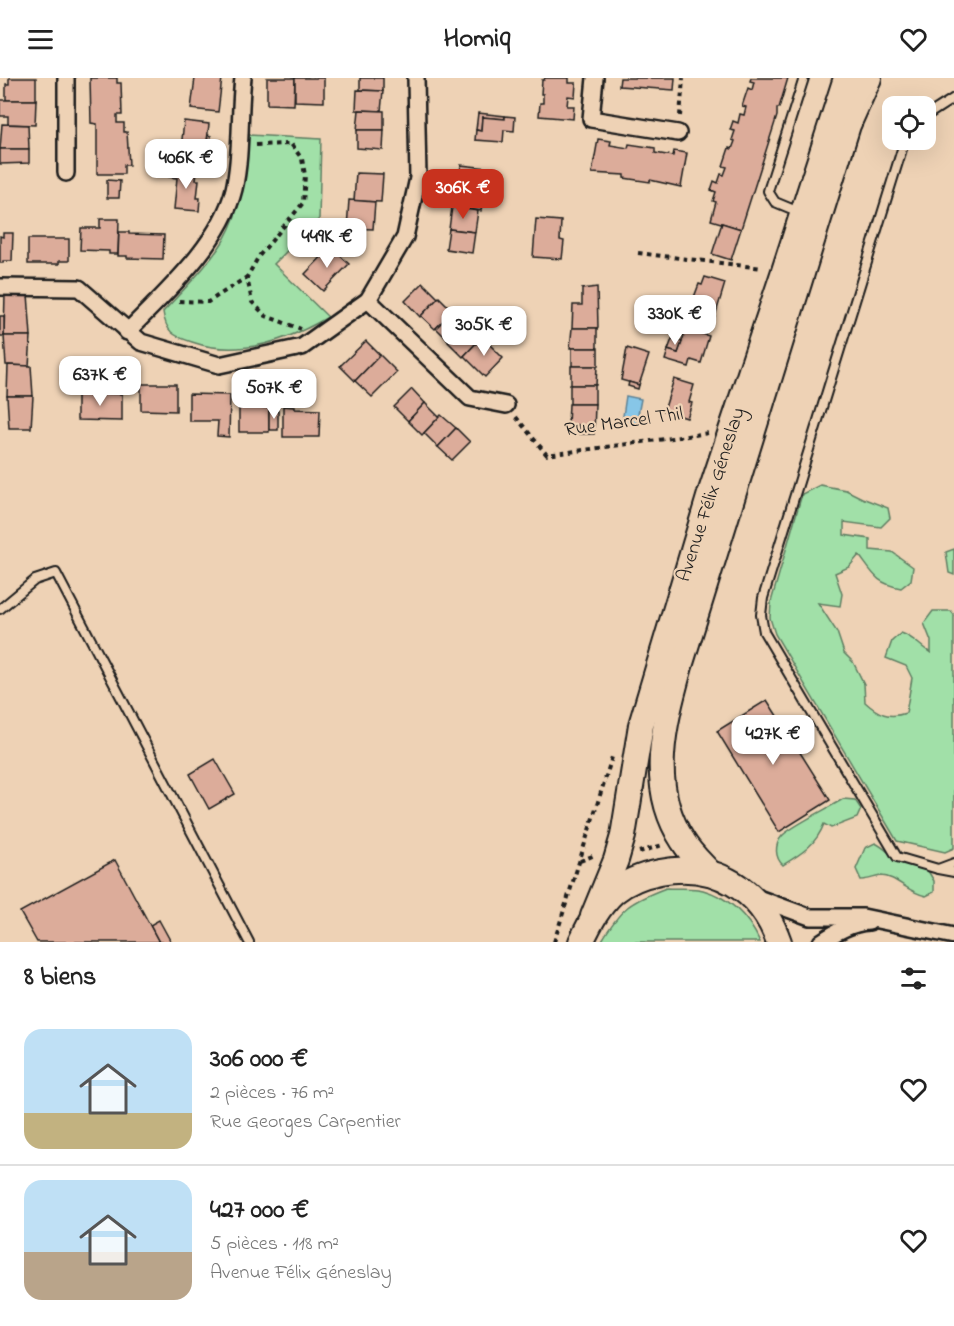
<!DOCTYPE html>
<html lang="fr">
<head>
<meta charset="utf-8">
<style>
  body { margin:0; font-family:"Indie Flower",sans-serif; background:#f2f2f2; color:#222; height:100vh; display:flex; flex-direction:column; font-size:22px; white-space:nowrap }
  * { box-sizing:border-box; margin:0 }
  p { font-size:20px; color:#767676 }
  .icon { flex:none; width:33px; height:33px; fill:none; stroke:currentColor; stroke-width:2; stroke-linecap:round; stroke-linejoin:round }
  .map { position:relative; height:864px; overflow:hidden }
  .sheet { display:flex; flex-direction:column; background:#fff; flex:1 }
  .sheet>* { flex:none }
  .fabs { position:absolute; left:882px; top:18px; display:grid; gap:12px }
  .fabs a { display:grid; place-items:center; width:54px; height:54px; border-radius:12px; background:#fff; box-shadow:0 6px 24px #0002; font-size:30px }
  .price { position:absolute; translate:-50% -51px; padding:0 14px; border-radius:12px; background:#fff; color:#222; font-size:20px; line-height:39px; filter:drop-shadow(0 2px 3px #0008) }
  .price::after { content:''; position:absolute; left:50%; top:36px; width:18px; height:14px; margin-left:-9px; background:inherit; clip-path:polygon(0 0,100% 0,50% 100%) }
  .price.current { background:#c8321e; color:#fff }
  ul { padding:0; list-style:none }
  li { display:flex; align-items:center; gap:18px; height:150px; padding:0 24px }
  li+li { border-top:2px solid #e0e0e0 }
  li span { display:grid; place-items:center; flex:none; width:168px; height:120px; border-radius:18px; color:#555 }
  li>.icon { margin-inline-start:auto }
  span .icon { width:72px; height:72px; fill:#fffc; stroke-width:1 }
  li b { font-size:26px }
  h2 { display:flex; justify-content:space-between; align-items:center; height:72px; padding:0 24px; font-size:26px }
  header { display:flex; justify-content:space-between; align-items:center; height:78px; padding:0 24px; background:#fff; font-size:27px; font-weight:800 }
  .map>svg:first-child { display:block }
</style>
</head>
<body>
<header><svg class="icon" aria-label="menu" viewBox="0 0 24 24"><path d="M4 6h16M4 12h16M4 18h16"/></svg>Homiq<svg class="icon" aria-label="heart" viewBox="0 0 24 24"><path d="M12 20l-8-8c-3-5 5-10 8-4 3-6 11-1 8 4z"/></svg></header>
<div class="map">
<svg width="954" height="864" viewBox="0 0 954 864">
  <rect width="100%" height="100%" fill="#eed2b5"/>
  <filter id="ink" filterUnits="userSpaceOnUse"><feTurbulence type="fractalNoise" baseFrequency=".0167" numOctaves="2"/><feDisplacementMap in="SourceGraphic" scale="12" xChannelSelector="R" yChannelSelector="G"/><feConvolveMatrix kernelMatrix="1 2 1 2 8 2 1 2 1" color-interpolation-filters="sRGB"/></filter>
  <g filter="url(#ink)">
    <g fill="#a1e0a8" stroke="#5e7e62" stroke-width="1.5">
      <path d="M 249,57 L 321,61 L 319,141 L 274,186 L 328,239 C 287,263 238,280 192,264 C 173,258 166,254 163,234 C 184,211 208,188 224,162 C 242,131 246,93 249,57 Z"/>
      <path d="M 820,407 L 846,412 L 862,420 L 888,430 L 890,440 L 881,449 L 844,444 L 844,457 L 870,461 L 870,472 L 892,474 L 913,489 L 911,502 L 901,510 C 876,505 874,497 859,477 L 849,489 L 835,495 L 842,516 L 840,528 L 818,525 L 837,554 L 844,575 L 853,584 L 864,606 L 865,624 C 878,636 889,641 906,635 L 912,600 L 906,588 L 886,580 L 892,563 L 901,555 C 915,560 919,568 931,575 L 931,563 L 924,545 L 933,533 L 951,533 L 954,537 L 954,770 L 945,774 L 897,763 L 775,556 L 770,540 L 771,524 L 802,416 Z"/>
      <polygon points="954,471 954,497 949,495 946,474"/>
      <path d="M 843,721 L 855,722 L 861,731 L 857,740 L 831,750 L 824,746 C 816,767 801,776 783,787 C 775,780 774,767 782,758 C 788,750 832,728 843,721 Z"/>
      <path d="M 875,765 C 884,769 887,774 895,780 C 904,787 916,789 927,791 L 934,803 L 934,814 L 926,818 C 907,814 896,798 881,798 C 874,799 868,802 861,802 L 856,791 L 865,770 Z"/>
      <path d="M 666,810 C 678,811 692,809 703,812 C 731,820 749,840 760,864 L 601,864 C 621,830 629,824 666,810 Z"/>
    </g>
    <polygon fill="#87c6e7" stroke="#5c8296" stroke-width="1.5" points="626,318 641,321 636,347 622,345"/>
    <g fill="#dcac9a" stroke="#1c1c1c" stroke-width="1.5">
      <polygon points="9,0 36,0 36,22 6,22 6,6 9,6"/>
      <polygon points="90,0 117,0 117,5 121,5 122,37 117,37 117,45 124,45 124,54 127,54 129,87 124,87 124,96 97,96 97,46 91,45"/>
      <polygon points="195,0 222,0 218,34 191,31"/>
      <polygon points="267,0 295,0 294,27 267,26"/>
      <polygon points="295,0 324,0 324,24 295,23"/>
      <polygon points="360,0 383,0 383,13 360,12"/>
      <polygon points="545,0 569,0 569,5 576,5 575,19 568,18 567,28 574,28 573,41 539,38 540,25 543,25 543,16 541,16 542,2 544,2"/>
      <polygon points="620,0 675,0 674,12 619,8"/>
      <polygon points="751,0 788,0 779,30 777,30 777,38 741,151 711,142 716,124 713,123 716,114 711,112 714,103 718,105 721,96 724,97 727,89 723,88 729,70 732,71 735,63 732,62 735,53 730,52 733,43 738,45 740,36 744,37 746,29 742,28 748,10 752,12 754,4 750,3"/>
      <polygon points="357,12 383,13 381,33 356,32"/>
      <polygon points="0,22 36,22 35,47 8,46 8,38 0,38"/>
      <polygon points="359,32 384,33 384,52 357,52"/>
      <polygon points="478,35 505,38 505,41 482,39 481,53 476,52"/>
      <polygon points="505,38 515,39 514,53 504,52 503,64 475,62 476,52 481,53 482,39 505,41"/>
      <polygon points="184,43 209,46 206,72 209,72 208,83 180,80"/>
      <polygon points="2,46 28,47 29,71 0,71"/>
      <polygon points="357,52 384,52 383,72 357,70"/>
      <polygon points="208,57 211,58 209,72 206,72"/>
      <polygon points="598,61 611,63 610,67 628,70 629,66 655,70 655,75 673,78 674,73 687,75 681,109 650,102 650,104 624,100 624,97 592,95"/>
      <polygon points="0,71 29,71 29,85 0,86"/>
      <polygon points="461,87 487,90 484,112 458,108"/>
      <polygon points="170,90 197,93 196,102 199,102 197,120 200,120 199,133 174,131 177,100 169,99"/>
      <polygon points="356,95 383,96 381,124 354,123"/>
      <polygon points="107,102 120,103 119,120 107,120"/>
      <polygon points="458,108 484,112 481,133 455,129"/>
      <polygon points="349,122 375,124 373,151 347,150"/>
      <polygon points="452,129 478,133 475,154 449,151"/>
      <polygon points="100,141 119,141 118,176 109,176 109,173 80,172 81,150 100,150"/>
      <polygon points="536,141 561,143 560,162 564,163 562,181 533,179"/>
      <polygon points="722,145 741,151 731,182 712,176"/>
      <polygon points="449,151 475,154 472,175 446,171"/>
      <polygon points="119,154 129,154 129,156 164,157 163,181 127,180 127,178 118,178"/>
      <polygon points="3,155 13,155 12,183 3,183 3,185 0,185 0,158 3,159"/>
      <polygon points="28,161 69,161 69,183 59,183 59,186 28,186"/>
      <polygon points="331,169 349,186 323,213 305,196"/>
      <polygon points="705,199 725,205 716,235 695,229 694,232 690,230 699,206 702,207"/>
      <polygon points="423,205 438,220 420,239 405,223"/>
      <polygon points="597,209 598,250 572,250 573,227 582,227 582,211"/>
      <polygon points="5,215 28,216 31,258 4,258"/>
      <polygon points="439,219 453,233 435,251 421,238"/>
      <polygon points="695,229 716,235 715,238 694,232"/>
      <polygon points="454,232 467,245 449,263 436,250"/>
      <rect x="0" y="238" width="4" height="20"/>
      <polygon points="466,246 481,260 463,279 448,264"/>
      <polygon points="572,250 597,250 597,270 570,270"/>
      <polygon points="686,251 709,258 701,285 691,282 689,289 665,282 668,272 678,275"/>
      <polygon points="4,258 31,258 29,288 6,287"/>
      <polygon points="482,259 503,280 485,299 464,278"/>
      <polygon points="672,261 682,264 678,275 668,272"/>
      <polygon points="366,263 380,277 355,303 340,288"/>
      <rect x="572" y="270" width="26" height="18"/>
      <polygon points="627,270 649,277 639,307 621,302"/>
      <polygon points="380,277 397,294 372,319 355,303"/>
      <polygon points="8,287 31,288 33,318 7,318"/>
      <polygon points="571,288 597,288 596,307 571,307"/>
      <polygon points="674,301 694,307 689,324 692,325 687,340 664,333"/>
      <polygon points="629,304 639,307 638,311 628,308"/>
      <polygon points="141,306 176,306 176,333 141,332"/>
      <rect x="570" y="307" width="25" height="19"/>
      <polygon points="412,311 425,325 408,343 394,329"/>
      <polygon points="77,315 122,316 122,343 77,342"/>
      <polygon points="189,316 230,317 229,359 217,358 218,343 189,343"/>
      <polygon points="7,318 33,318 31,350 9,350"/>
      <polygon points="425,325 439,339 422,357 408,343"/>
      <polygon points="569,326 595,326 594,356 579,356 579,347 568,347"/>
      <polygon points="239,328 269,330 269,354 239,354"/>
      <polygon points="283,328 295,329 295,331 320,332 319,359 283,359"/>
      <rect x="269" y="333" width="9" height="19"/>
      <polygon points="441,337 456,350 438,369 424,355"/>
      <polygon points="456,350 470,364 452,382 438,369"/>
      <polygon points="767,622 830,722 779,754 717,653"/>
      <polygon points="215,681 235,716 209,731 190,696"/>
      <polygon points="115,782 159,864 37,864 20,834"/>
      <polygon points="159,842 171,864 159,864 150,847"/>
    </g>
    <g fill="none" stroke-linecap="round" stroke-linejoin="round">
      <g stroke="#1c1c1c" stroke-width="12">
        <g id="lane">
          <polyline points="926,38 954,20"/>
          <polyline points="907,62 903,68 763,520 761,537 764,554 897,779 938,791 954,785"/>
          <polyline points="799,134 775,124 768,113 804,0"/>
          <polyline points="0,531 35,502 56,495 249,864"/>
          <polyline points="938,791 954,794"/>
        </g>
      </g>
      <g stroke="#1c1c1c" stroke-width="20">
        <g id="street">
          <polyline points="66,0 66,95"/>
          <polyline points="595,0 591,41 678,55"/>
          <polyline points="0,209 79,210 141,264 219,287 302,269 368,222 405,159 418,100 416,0"/>
          <polyline points="368,222 470,320 506,327"/>
          <path d="M 127,254 C 165,215 221,165 234,111 C 242,77 239,35 243,0"/>
          <polyline points="755,819 810,839 863,839 954,858"/>
          <path d="M 821,864 C 836,854 851,845 869,844"/>
        </g>
      </g>
      <g stroke="#1c1c1c" stroke-width="28">
        <g id="primary">
          <path d="M 710,795 C 701,785 690,775 683,763 C 647,709 664,646 680,588 L 848,47 L 869,0"/>
          <polyline points="593,838 616,782 623,758 641,647 710,416 784,193 846,0"/>
          <path d="M 581,864 C 590,845 598,829 614,814 C 626,804 644,797 660,794 C 715,783 761,812 779,864"/>
        </g>
      </g>
      <g stroke="#1c1c1c" stroke-width="4" stroke-dasharray="4.5 4.5" stroke-linecap="butt">
        <polyline points="680,38 683,0"/>
        <polyline points="256,67 291,66 302,81 305,97 303,125 259,178 247,199 252,224 266,238 301,251"/>
        <polyline points="638,175 762,190"/>
        <polyline points="179,223 208,224 247,199"/>
        <polyline points="516,339 547,377 709,355"/>
        <polyline points="639,774 663,767"/>
        <polyline points="580,783 595,777"/>
        <polyline points="554,864 612,679"/>
      </g>
      <use href="#lane" stroke="#eed2b5" stroke-width="8"/>
      <use href="#street" stroke="#eed2b5" stroke-width="15"/>
      <use href="#primary" stroke="#eed2b5" stroke-width="24"/>
    </g>
  </g>
  <g text-anchor="middle" dominant-baseline="central" stroke-width="4.5" stroke-linejoin="round" paint-order="stroke">
    <g font-size="20" fill="#1c1c1c" stroke="#eed2b5">
      <text transform="translate(624 345) rotate(-8)">Rue Marcel Thil</text>
      <text transform="translate(712 417) rotate(-72)">Avenue Félix Géneslay</text>
    </g>
  </g>
</svg>
<div class="fabs">
<a><svg class="icon" aria-label="locate" viewBox="0 0 24 24"><circle cx="12" cy="12" r="6"/><path d="M12 2v4M12 18v4M2 12h4M18 12h4"/></svg></a>
</div>
<b class="price" style="left:186px;top:112px">406K €</b>
<b class="price current" style="left:463px;top:142px">306K €</b>
<b class="price" style="left:327px;top:191px">449K €</b>
<b class="price" style="left:675px;top:268px">330K €</b>
<b class="price" style="left:484px;top:279px">305K €</b>
<b class="price" style="left:100px;top:329px">637K €</b>
<b class="price" style="left:274px;top:342px">507K €</b>
<b class="price" style="left:773px;top:688px">427K €</b>
</div>
<section class="sheet">
<h2>8 biens<svg class="icon" aria-label="filters" viewBox="0 0 24 24"><path d="M4 7h16M4 17h16"/><circle cx="9" cy="7" r="2"/><circle cx="15" cy="17" r="2"/></svg></h2>
<ul>
<li><span style="background:linear-gradient(#bfe0f5 70%,#c2b280 0)"><svg class="icon" aria-label="home" viewBox="0 0 24 24"><path d="M3 11l9-7 9 7M6 9v11h12V9"/></svg></span><div><b>306 000 €</b><p>2 pièces · 76 m²</p><p>Rue Georges Carpentier</p></div><svg class="icon" aria-label="heart" viewBox="0 0 24 24"><path d="M12 20l-8-8c-3-5 5-10 8-4 3-6 11-1 8 4z"/></svg></li>
<li><span style="background:linear-gradient(#bfe0f5 60%,#b9a48a 0)"><svg class="icon" aria-label="home" viewBox="0 0 24 24"><path d="M3 11l9-7 9 7M6 9v11h12V9"/></svg></span><div><b>427 000 €</b><p>5 pièces · 118 m²</p><p>Avenue Félix Géneslay</p></div><svg class="icon" aria-label="heart" viewBox="0 0 24 24"><path d="M12 20l-8-8c-3-5 5-10 8-4 3-6 11-1 8 4z"/></svg></li>
</ul>
</section>
</body>
</html>
